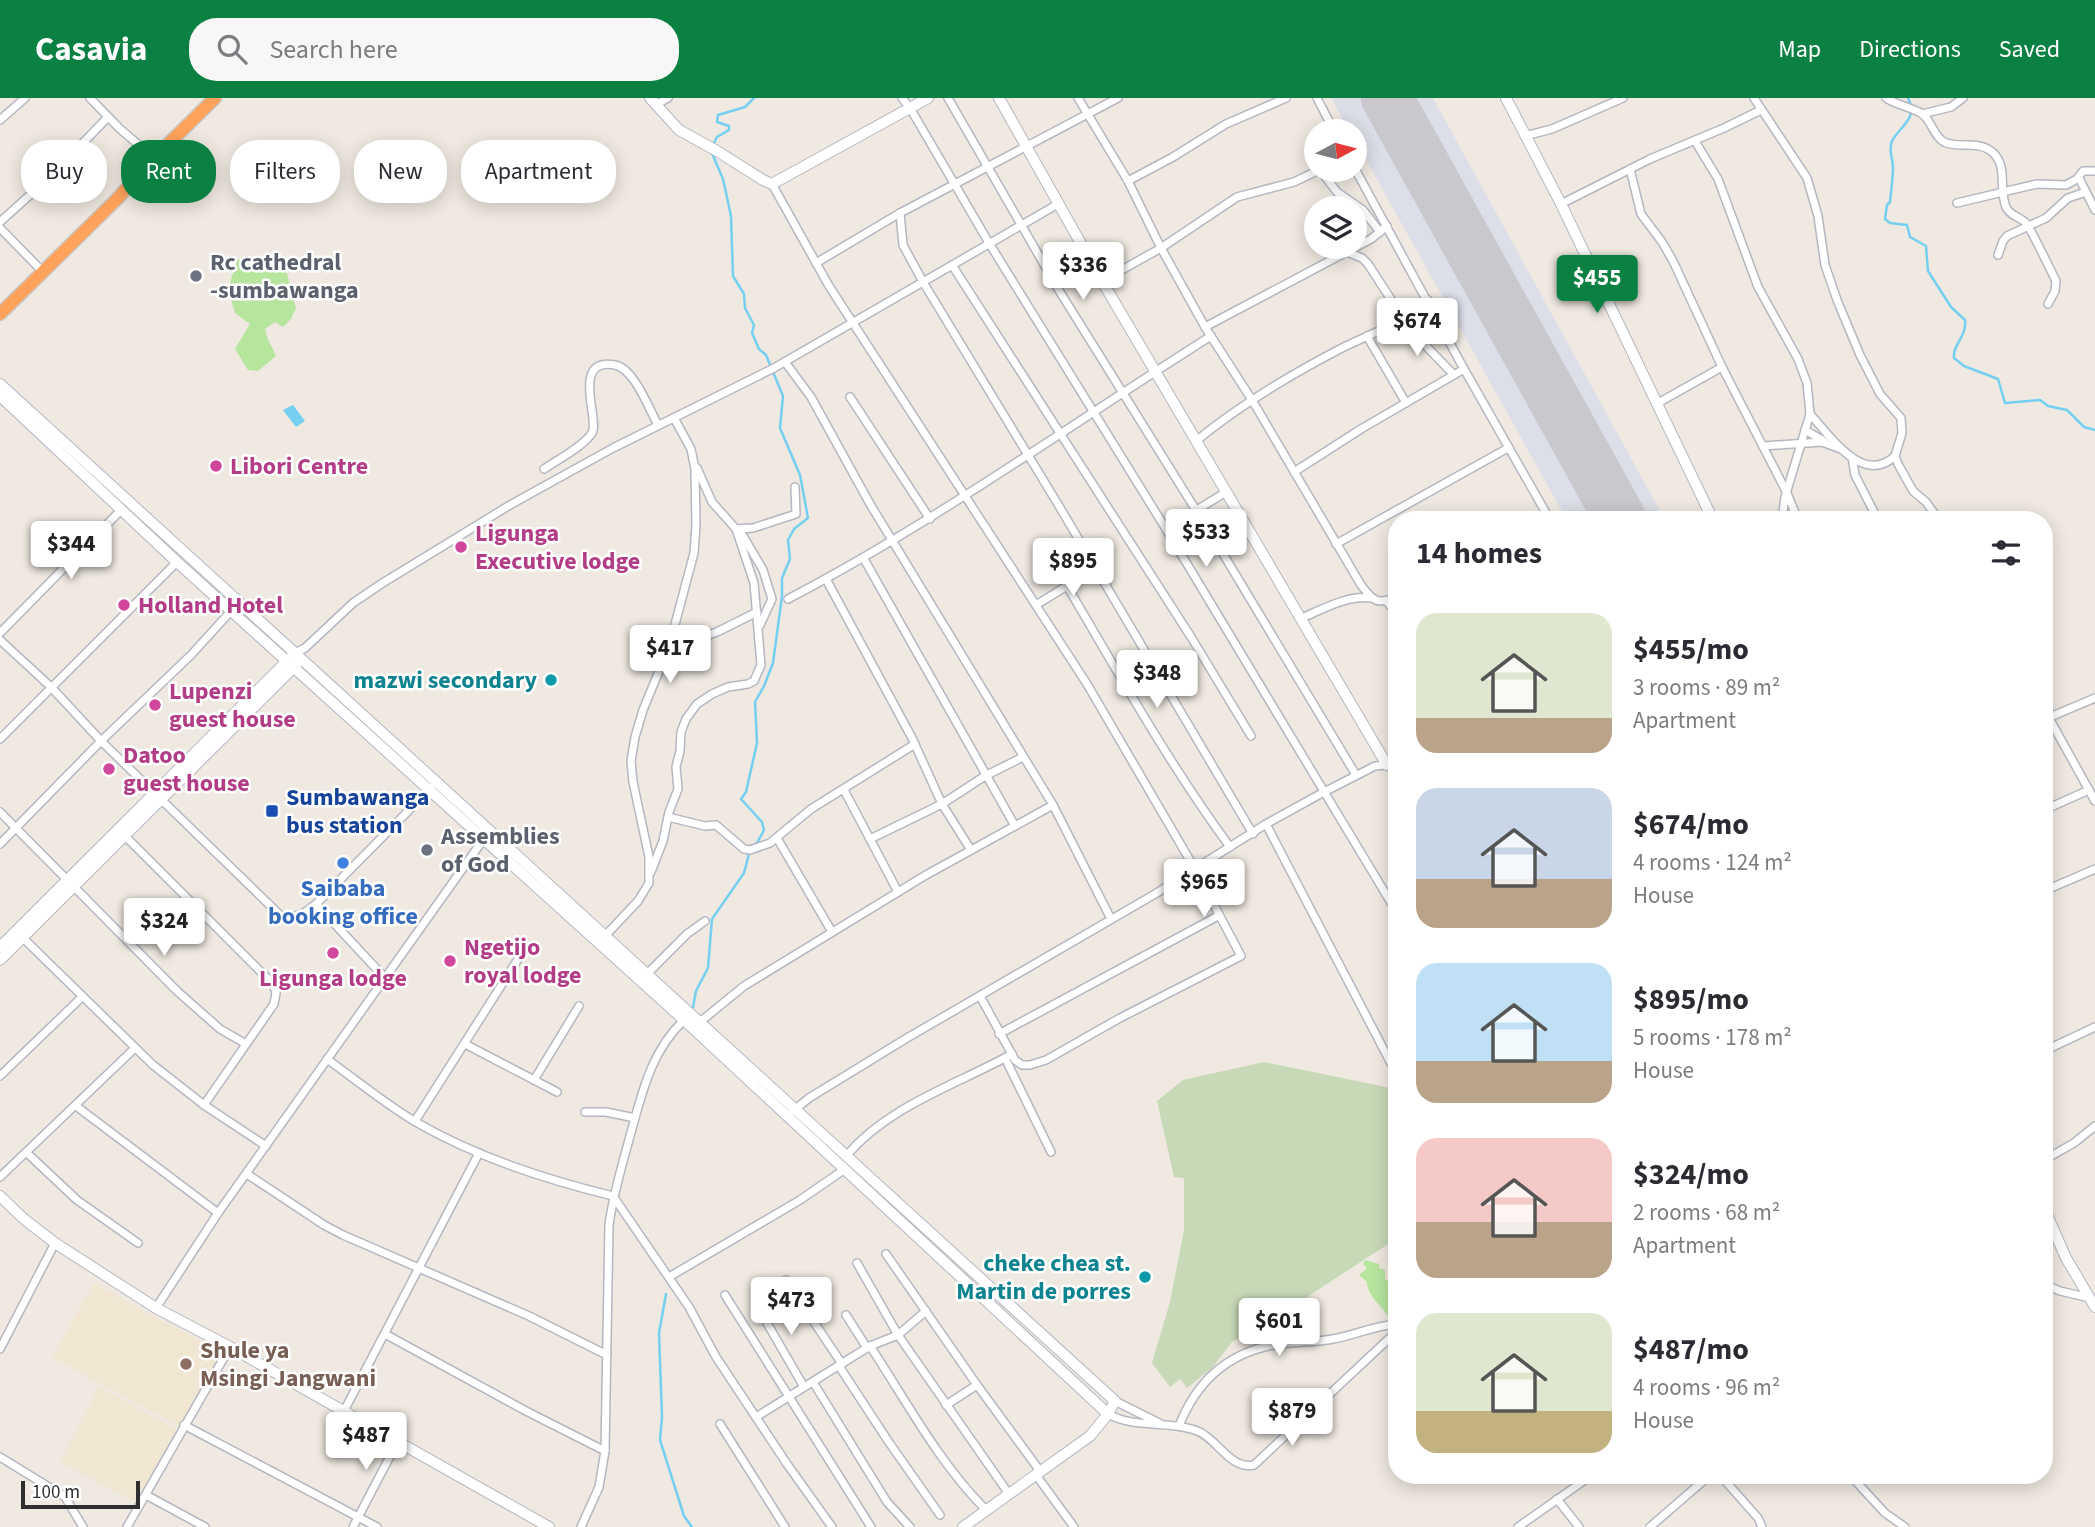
<!DOCTYPE html>
<html lang="en">
<head>
<meta charset="utf-8">
<style>
  body { margin:0; font-family:"Source Sans 3",sans-serif; background:#f7f7f7; color:#2b2b33; height:100vh; display:flex; flex-direction:column; font-size:26px; white-space:nowrap }
  * { box-sizing:border-box; margin:0 }
  p { font-size:23px; color:#7c7c81 }
  .icon { flex:none; width:38px; height:38px; fill:none; stroke:currentColor; stroke-width:2; stroke-linecap:round; stroke-linejoin:round }
  .map { position:relative; flex:1; overflow:hidden }
  .details { position:absolute; left:1388px; top:413px; width:665px; height:973px; display:flex; flex-direction:column; background:#fff; border-radius:28px; box-shadow:0 4px 18px #0003 }
  .details>* { flex:none }
  .banner { position:absolute; left:21px; top:42px; width:665px; height:63px; display:flex; gap:14px }
  .needle { width:46px; rotate:83deg }
  .buttons { position:absolute; left:1304px; top:21px; display:grid; gap:14px }
  .buttons a { display:grid; place-items:center; width:63px; height:63px; border-radius:50%; background:#fff; box-shadow:0 4px 18px #0003; font-size:35px }
  .scale { position:absolute; left:21px; bottom:18px; width:119px; box-sizing:border-box; padding-left:7px; border:4px solid #2e2e2e; border-top:0; font-size:19px; line-height:24px; white-space:nowrap; color:#2e2e2e; -webkit-text-stroke:5px #fff; paint-order:stroke }
  .price { position:absolute; translate:-50% -60px; padding:0 16px; border-radius:7px; background:#fff; color:#222; font-size:23px; line-height:46px; filter:drop-shadow(0 2px 4px #0008) }
  .price::after { content:''; position:absolute; left:50%; top:42px; width:21px; height:16px; margin-left:-10px; background:inherit; clip-path:polygon(0 0,100% 0,50% 100%) }
  .price.selected { background:#0b8043; color:#fff }
  ul { padding:0; list-style:none }
  li { display:flex; align-items:center; gap:21px; height:175px; padding:0 28px }
  li span { display:grid; place-items:center; flex:none; width:196px; height:140px; border-radius:21px; color:#555 }
  li>.icon { margin-inline-start:auto }
  span .icon { width:84px; height:84px; fill:#fffc; stroke-width:1 }
  li b { font-size:30px }
  h2 { display:flex; justify-content:space-between; align-items:center; height:84px; padding:0 28px; font-size:30px }
  .chip { padding:0 24px; border-radius:28px; background:#fff; box-shadow:0 4px 18px #0003; font-size:24px; line-height:63px }
  .chip.selected { background:#0b8043; color:#fff }
  header { display:flex; align-items:center; gap:42px; box-sizing:border-box; height:98px; padding:0 35px; background:#0b8043; color:#fff }
  header strong { font-size:33px }
  nav { display:flex; gap:38px; margin-inline-start:auto; font-size:24px }
  .search { width:490px; height:63px; background:#f7f7f7; display:flex; align-items:center; gap:18px; box-sizing:border-box; padding:0 24px; border-radius:28px; color:#7c7c81; font-size:26px }
  .map>svg:first-child { display:block }
</style>
</head>
<body>
<header>
<strong>Casavia</strong>
<div class="search"><svg class="icon" aria-label="search" viewBox="0 0 24 24"><circle cx="10" cy="10" r="6"/><path d="M15 15l6 6"/></svg>Search here</div>
<nav><a>Map</a><a>Directions</a><a>Saved</a></nav>
</header>
<div class="map">
<svg width="2095" height="1429" viewBox="0 0 2095 1429">
  <rect width="100%" height="100%" fill="#efe9e1"/>
  <g fill="#f0e6d1">
    <polygon points="94,1186 220,1254 182,1330 52,1259"/>
    <polygon points="99,1289 177,1331 136,1404 60,1364"/>
  </g>
  <polygon fill="#dcdee8" points="1331,0 1433,0 1665,422 1567,422 1355,42 1354,33 1349,33"/>
  <g fill="#b6e59e">
    <path d="M 254,159 L 274,162 L 286,172 L 296,210 L 291,221 L 283,229 L 275,224 L 265,231 C 267,242 272,248 276,258 L 258,273 L 248,272 L 235,251 L 250,226 L 235,215 L 228,191 L 237,162 Z"/>
    <path d="M 1365,1162 L 1379,1166 L 1379,1170 L 1385,1172 L 1385,1181 L 1396,1189 L 1396,1224 L 1392,1225 C 1387,1211 1367,1200 1367,1184 L 1359,1177 L 1367,1170 L 1363,1166 Z"/>
  </g>
  <polygon fill="#c8d9b8" points="1264,964 1396,991 1396,1141 1296,1206 1232,1244 1212,1270 1187,1290 1180,1281 1170,1289 1152,1265 1170,1204 1184,1132 1184,1080 1174,1079 1157,1003 1183,982"/>
  <polygon fill="#75cff0" points="293,307 305,323 296,329 283,312"/>
  <g fill="none" stroke-linecap="round" stroke-linejoin="round">
    <g stroke="#75cff0" stroke-width="2.5">
      <path d="M 1908,0 C 1919,20 1900,28 1892,43 C 1888,53 1893,60 1893,70 C 1893,81 1891,93 1890,104 L 1887,107 L 1885,121 L 1890,125 L 1907,127 L 1910,139 L 1926,148 L 1928,173 L 1951,209 L 1965,222 C 1967,239 1952,247 1954,260 L 1964,268 L 1998,281 L 2005,305 L 2040,302 L 2048,308 L 2067,312 L 2084,329 L 2095,332"/>
      <polyline points="713,47 717,39 729,32 729,28 717,24 718,17 745,9 754,0"/>
      <polyline points="693,909 696,893 708,870 712,821 744,775 751,748 757,745 764,732 762,724 741,701 746,694 757,645 755,604 764,588 773,565 782,498 782,480 790,461 788,442 794,431 808,420 800,377 780,330 783,298 766,257 759,251 752,235 754,227 745,210 744,196 733,178 731,118 723,81 711,53"/>
      <polyline points="666,1196 659,1235 662,1319 660,1342 684,1418 692,1429"/>
    </g>
    <polyline stroke="#c9c8cc" stroke-width="52" points="1387,0 1621,422"/>
    <g stroke="#b4b7c1" stroke-width="10">
      <g id="street">
        <polyline points="90,0 119,30 154,60"/>
        <polyline points="902,0 910,10 989,145 1166,431 1396,813"/>
        <polyline points="948,0 1060,194 1222,454 1356,677"/>
        <path d="M 1078,0 L 1128,83 L 1161,150 L 1205,229 L 1252,302 L 1361,487 C 1373,503 1377,507 1396,499"/>
        <polyline points="1317,0 1334,33"/>
        <polyline points="1754,0 1807,80 1818,118 1825,167 1837,202 1860,257 1880,296 1901,320 1902,335 1895,358 1898,366 1913,393 1926,404 1939,422"/>
        <path d="M 1886,0 C 1897,7 1910,9 1921,15 C 1932,22 1933,38 1944,44 C 1959,51 1976,42 1991,53 C 2009,67 1998,90 2006,109 C 2010,118 2019,118 2026,125 C 2031,131 2051,173 2056,183 L 2055,193 L 2048,206"/>
        <polyline points="655,7 668,0"/>
        <polyline points="1922,16 1951,9 1963,0"/>
        <polyline points="0,22 25,0"/>
        <polyline points="1525,38 1552,31 1623,0"/>
        <polyline points="1695,43 1718,81 1758,189 1798,261 1807,285 1810,316 1785,399 1782,422"/>
        <polyline points="1354,69 1464,271 1550,422"/>
        <polyline points="1630,71 1641,116 1662,144 1673,163 1722,269 1787,395 1798,422"/>
        <polyline points="1320,72 1337,94 1363,112 1380,134"/>
        <polyline points="2079,80 2095,112"/>
        <polyline points="1128,83 1173,59 1226,26 1286,0"/>
        <polyline points="772,86 829,188 1087,586 1195,771 1241,858 1120,920 1046,962 1030,967 1022,967 1015,962 980,898"/>
        <polyline points="1957,105 2037,86 2066,87 2077,81 2083,73 2095,73"/>
        <polyline points="1561,106 1650,61 1724,30 1761,12"/>
        <polyline points="900,115 903,147 923,184 1059,408 1253,736"/>
        <polyline points="0,124 51,78 108,19"/>
        <polyline points="0,130 43,174"/>
        <polyline points="1347,154 1362,160 1368,166 1403,220 1427,249 1454,277"/>
        <polyline points="1998,157 2003,143 2007,138 2046,120 2068,100 2086,94"/>
        <polyline points="816,165 900,115 1118,0"/>
        <polyline points="952,167 1191,539 1251,638"/>
        <polyline points="1102,183 1161,150 1237,99 1294,84 1319,72"/>
        <polyline points="1205,229 1371,141 1387,128"/>
        <polyline points="1367,238 1406,305"/>
        <polyline points="785,264 811,299 870,406 1053,707 1111,821"/>
        <polyline points="850,299 930,421"/>
        <polyline points="1658,305 1722,269"/>
        <path d="M 1810,316 C 1831,339 1863,388 1895,358"/>
        <polyline points="1805,332 1824,343"/>
        <path d="M 1196,343 C 1240,307 1290,277 1340,251 C 1365,238 1411,222 1428,202"/>
        <polyline points="1763,348 1822,344 1841,351"/>
        <polyline points="1852,359 1855,377 1878,422"/>
        <path d="M 544,371 C 557,362 584,348 592,335 C 600,321 570,259 615,267 C 634,270 649,311 658,327"/>
        <polyline points="1294,374 1361,331 1464,271"/>
        <polyline points="736,431 753,430 796,416 795,389"/>
        <polyline points="739,431 763,472 772,501 760,527"/>
        <polyline points="1166,431 1226,394"/>
        <polyline points="1336,446 1508,350"/>
        <polyline points="864,461 1015,728"/>
        <polyline points="826,481 912,640 942,706 971,752"/>
        <path d="M 1067,488 C 1119,576 1169,666 1230,749"/>
        <path d="M 788,501 C 935,424 1070,327 1211,238"/>
        <polyline points="1386,503 1396,514"/>
        <polyline points="1036,507 1096,470"/>
        <path d="M 1302,520 C 1323,511 1347,497 1371,500"/>
        <polyline points="0,535 121,412"/>
        <polyline points="0,542 51,589 101,643 283,820 301,817 316,806 431,690"/>
        <polyline points="669,551 717,534 757,514"/>
        <polyline points="295,555 305,550 353,505 381,486 510,407 613,350 774,270 1058,106"/>
        <polyline points="2044,611 2095,703"/>
        <polyline points="2050,619 2095,600"/>
        <polyline points="0,641 177,464"/>
        <polyline points="844,692 898,794"/>
        <polyline points="2044,712 2089,692"/>
        <polyline points="0,714 177,893 220,931 246,946"/>
        <polyline points="668,719 705,728 716,727 744,751 750,752 770,745 811,711 915,646"/>
        <polyline points="1266,726 1396,975"/>
        <polyline points="125,738 273,886 276,895 274,906 204,1007"/>
        <polyline points="777,740 832,834"/>
        <polyline points="870,741 942,706 985,678 1023,659"/>
        <polyline points="0,746 101,643 191,557 231,513"/>
        <polyline points="651,774 663,743 669,714 678,691 676,669 680,653 681,634 686,621 697,606 712,596 728,589 748,586 754,583 761,567 754,485 736,431 712,404 697,370"/>
        <polyline points="2044,793 2095,771"/>
        <polyline points="316,806 385,880"/>
        <polyline points="605,838 638,803 649,785 649,759 633,684 631,663 635,639 643,612 669,549 694,455 696,427 695,371 691,351 674,320"/>
        <polyline points="23,840 153,967 204,1007 266,1048"/>
        <polyline points="647,876 687,836 705,823"/>
        <polyline points="700,924 744,888 926,777 1053,707"/>
        <polyline points="999,936 1218,818"/>
        <polyline points="465,946 557,994"/>
        <polyline points="2044,953 2095,929"/>
        <polyline points="1005,960 1051,1054"/>
        <path d="M 327,961 C 356,982 384,1005 414,1023 C 476,1059 544,1081 613,1098 L 689,1209 L 716,1259 L 787,1366 L 832,1429"/>
        <polyline points="0,978 82,899"/>
        <polyline points="534,982 579,908"/>
        <polyline points="76,1008 218,1115"/>
        <polyline points="793,1013 809,1000 907,940 1155,796 1266,726 1324,694 1375,668 1387,667 1396,674"/>
        <polyline points="585,1014 606,1014 635,1020"/>
        <polyline points="415,1023 520,858"/>
        <polyline points="27,1055 77,1102 138,1145"/>
        <path d="M 846,1058 C 890,1007 954,988 1012,956"/>
        <polyline points="2044,1062 2074,1045 2095,1028"/>
        <polyline points="247,1076 324,1127 343,1137 529,1218 607,1257"/>
        <polyline points="0,1079 135,950"/>
        <polyline points="886,1156 977,1287 1040,1373"/>
        <polyline points="857,1165 898,1237 1009,1396"/>
        <polyline points="669,1179 800,1102 845,1071"/>
        <polyline points="786,1182 842,1266"/>
        <polyline points="2044,1186 2060,1193 2090,1200"/>
        <polyline points="725,1197 871,1429"/>
        <polyline points="756,1201 767,1225 804,1289"/>
        <polyline points="156,1210 218,1115 483,742"/>
        <polyline points="846,1217 867,1250"/>
        <polyline points="385,1236 526,1313 605,1353"/>
        <path d="M 870,1248 C 907,1304 939,1365 986,1412"/>
        <polyline points="0,1251 55,1145"/>
        <polyline points="839,1268 888,1343 940,1417"/>
        <polyline points="813,1284 887,1404 910,1429"/>
        <polyline points="1115,1303 1159,1325"/>
        <polyline points="946,1307 977,1287"/>
        <polyline points="344,1313 479,1055"/>
        <path d="M 1108,1316 C 1135,1331 1166,1322 1195,1332 C 1217,1339 1229,1372 1254,1367 L 1396,1234"/>
        <polyline points="756,1319 870,1248 898,1237 926,1213"/>
        <polyline points="720,1326 785,1429"/>
        <polyline points="184,1327 377,1429"/>
        <path d="M 1179,1328 C 1195,1287 1224,1258 1268,1248 C 1289,1243 1312,1245 1333,1241 C 1355,1237 1374,1228 1396,1226"/>
        <polyline points="0,1359 65,1399 83,1429"/>
        <polyline points="1036,1377 1074,1429"/>
        <polyline points="1720,1377 1758,1420 1762,1429"/>
        <polyline points="1850,1377 1885,1415 1905,1429"/>
        <polyline points="146,1397 205,1429"/>
        <polyline points="1557,1401 1579,1429"/>
        <polyline points="127,1429 230,1249"/>
        <polyline points="353,1429 398,1343"/>
        <path d="M 581,1429 L 599,1389 L 605,1353 L 609,1127 C 613,1096 622,1068 630,1038 C 642,995 651,953 684,922"/>
        <polyline points="1518,1429 1592,1377"/>
        <polyline points="1650,1429 1710,1377"/>
      </g>
    </g>
    <g stroke="#b4b7c1" stroke-width="12">
      <g id="secondary">
        <polyline points="650,0 679,32 717,53 763,82 772,86 928,0"/>
        <polyline points="999,0 1102,183 1387,667"/>
        <polyline points="1506,0 1561,106 1713,422"/>
        <polyline points="0,286 1115,1303 1108,1316 1090,1338 963,1429"/>
        <polyline points="0,298 177,464 684,922 1108,1316"/>
        <polyline points="0,849 290,560"/>
        <polyline points="0,862 296,567"/>
        <polyline points="0,1098 24,1121 55,1145 156,1210 230,1249 549,1429"/>
        <polyline points="2044,1110 2066,1160 2095,1209"/>
      </g>
    </g>
    <g stroke="#c9c9c9" stroke-width="15">
      <polyline id="highway" points="0,216 117,101 154,60 215,0"/>
    </g>
    <use href="#street" stroke="#fff" stroke-width="7"/>
    <use href="#secondary" stroke="#fff" stroke-width="10"/>
    <use href="#highway" stroke="#ffa35c" stroke-width="12"/>
  </g>
  <g fill="#6b7280" stroke="#fff" stroke-width="2.5">
    <circle cx="196" cy="178" r="7"/>
    <circle cx="427" cy="752" r="7"/>
  </g>
  <g fill="#d1479c" stroke="#fff" stroke-width="2.5">
    <circle cx="216" cy="368" r="7"/>
    <circle cx="461" cy="449" r="7"/>
    <circle cx="124" cy="507" r="7"/>
    <circle cx="155" cy="607" r="7"/>
    <circle cx="109" cy="671" r="7"/>
    <circle cx="333" cy="855" r="7"/>
    <circle cx="450" cy="863" r="7"/>
  </g>
  <g fill="#0f9aa8" stroke="#fff" stroke-width="2.5">
    <circle cx="551" cy="582" r="7"/>
    <circle cx="1145" cy="1179" r="7"/>
  </g>
  <rect fill="#1a4fb4" stroke="#fff" stroke-width="2.5" x="265" y="706" width="14" height="14" rx="3.5"/>
  <circle fill="#3f7fe0" stroke="#fff" stroke-width="2.5" cx="343" cy="765" r="7"/>
  <circle fill="#8d6e63" stroke="#fff" stroke-width="2.5" cx="186" cy="1266" r="7"/>
  <g text-anchor="middle" dominant-baseline="central" stroke-width="5" stroke-linejoin="round" paint-order="stroke">
    <g font-size="24" font-weight="bold" fill="#5b616d" stroke="#fff" text-anchor="start">
      <text x="210" y="164">Rc cathedral<tspan x="210" dy="28">-sumbawanga</tspan></text>
      <text x="441" y="738">Assemblies<tspan x="441" dy="28">of God</tspan></text>
    </g>
    <g font-size="24" font-weight="bold" fill="#b23c85" stroke="#fff" text-anchor="start">
      <text x="230" y="368">Libori Centre</text>
      <text x="475" y="435">Ligunga<tspan x="475" dy="28">Executive lodge</tspan></text>
      <text x="138" y="507">Holland Hotel</text>
      <text x="169" y="593">Lupenzi<tspan x="169" dy="28">guest house</tspan></text>
      <text x="123" y="657">Datoo<tspan x="123" dy="28">guest house</tspan></text>
      <text x="464" y="849">Ngetijo<tspan x="464" dy="28">royal lodge</tspan></text>
      <text x="333" y="880" text-anchor="middle">Ligunga lodge</text>
    </g>
    <g font-size="24" font-weight="bold" fill="#0d838f" stroke="#fff" text-anchor="end">
      <text x="537" y="582">mazwi secondary</text>
      <text x="1131" y="1165">cheke chea st.<tspan x="1131" dy="28">Martin de porres</tspan></text>
    </g>
    <g font-size="24" font-weight="bold" fill="#164399" stroke="#fff" text-anchor="start">
      <text x="286" y="699">Sumbawanga<tspan x="286" dy="28">bus station</tspan></text>
    </g>
    <g font-size="24" font-weight="bold" fill="#366cbe" stroke="#fff">
      <text x="343" y="790">Saibaba<tspan x="343" dy="28">booking office</tspan></text>
    </g>
    <g font-size="24" font-weight="bold" fill="#785e54" stroke="#fff" text-anchor="start">
      <text x="200" y="1252">Shule ya<tspan x="200" dy="28">Msingi Jangwani</tspan></text>
    </g>
  </g>
</svg>
<div class="buttons">
<a><svg class="needle" viewBox="-14 -14 28 28"><path d="M0-13l5 13h-10z" fill="#e53935"/><path d="M0 13l5-13h-10z" fill="#7c7c81"/></svg></a>
<a><svg class="icon" aria-label="layers" viewBox="0 0 24 24"><path d="M12 4l9 5-9 5-9-5zM3 14l9 5 9-5"/></svg></a>
</div>
<div class="scale">100 m</div>
<b class="price" style="left:1083px;top:204px">$336</b>
<b class="price selected" style="left:1597px;top:217px">$455</b>
<b class="price" style="left:1417px;top:260px">$674</b>
<b class="price" style="left:1206px;top:471px">$533</b>
<b class="price" style="left:71px;top:483px">$344</b>
<b class="price" style="left:1073px;top:500px">$895</b>
<b class="price" style="left:670px;top:587px">$417</b>
<b class="price" style="left:1157px;top:612px">$348</b>
<b class="price" style="left:1204px;top:821px">$965</b>
<b class="price" style="left:164px;top:860px">$324</b>
<b class="price" style="left:791px;top:1239px">$473</b>
<b class="price" style="left:1279px;top:1260px">$601</b>
<b class="price" style="left:1292px;top:1350px">$879</b>
<b class="price" style="left:366px;top:1374px">$487</b>
<div class="banner">
<a class="chip">Buy</a>
<a class="chip selected">Rent</a>
<a class="chip">Filters</a>
<a class="chip">New</a>
<a class="chip">Apartment</a>
</div>
<section class="details">
<h2>14 homes<svg class="icon" aria-label="filters" viewBox="0 0 24 24"><path d="M4 7h16M4 17h16"/><circle cx="9" cy="7" r="2"/><circle cx="15" cy="17" r="2"/></svg></h2>
<ul>
<li><span style="background:linear-gradient(#dfe7d0 75%,#b9a48a 0)"><svg class="icon" aria-label="home" viewBox="0 0 24 24"><path d="M3 11l9-7 9 7M6 9v11h12V9"/></svg></span><div><b>$455/mo</b><p>3 rooms · 89 m²</p><p>Apartment</p></div></li>
<li><span style="background:linear-gradient(#c9d6e8 65%,#b9a48a 0)"><svg class="icon" aria-label="home" viewBox="0 0 24 24"><path d="M3 11l9-7 9 7M6 9v11h12V9"/></svg></span><div><b>$674/mo</b><p>4 rooms · 124 m²</p><p>House</p></div></li>
<li><span style="background:linear-gradient(#bfe0f5 70%,#b9a48a 0)"><svg class="icon" aria-label="home" viewBox="0 0 24 24"><path d="M3 11l9-7 9 7M6 9v11h12V9"/></svg></span><div><b>$895/mo</b><p>5 rooms · 178 m²</p><p>House</p></div></li>
<li><span style="background:linear-gradient(#f6c9c9 60%,#b9a48a 0)"><svg class="icon" aria-label="home" viewBox="0 0 24 24"><path d="M3 11l9-7 9 7M6 9v11h12V9"/></svg></span><div><b>$324/mo</b><p>2 rooms · 68 m²</p><p>Apartment</p></div></li>
<li><span style="background:linear-gradient(#dfe7d0 70%,#c2b280 0)"><svg class="icon" aria-label="home" viewBox="0 0 24 24"><path d="M3 11l9-7 9 7M6 9v11h12V9"/></svg></span><div><b>$487/mo</b><p>4 rooms · 96 m²</p><p>House</p></div></li>
</ul>
</section>
</div>
</body>
</html>
